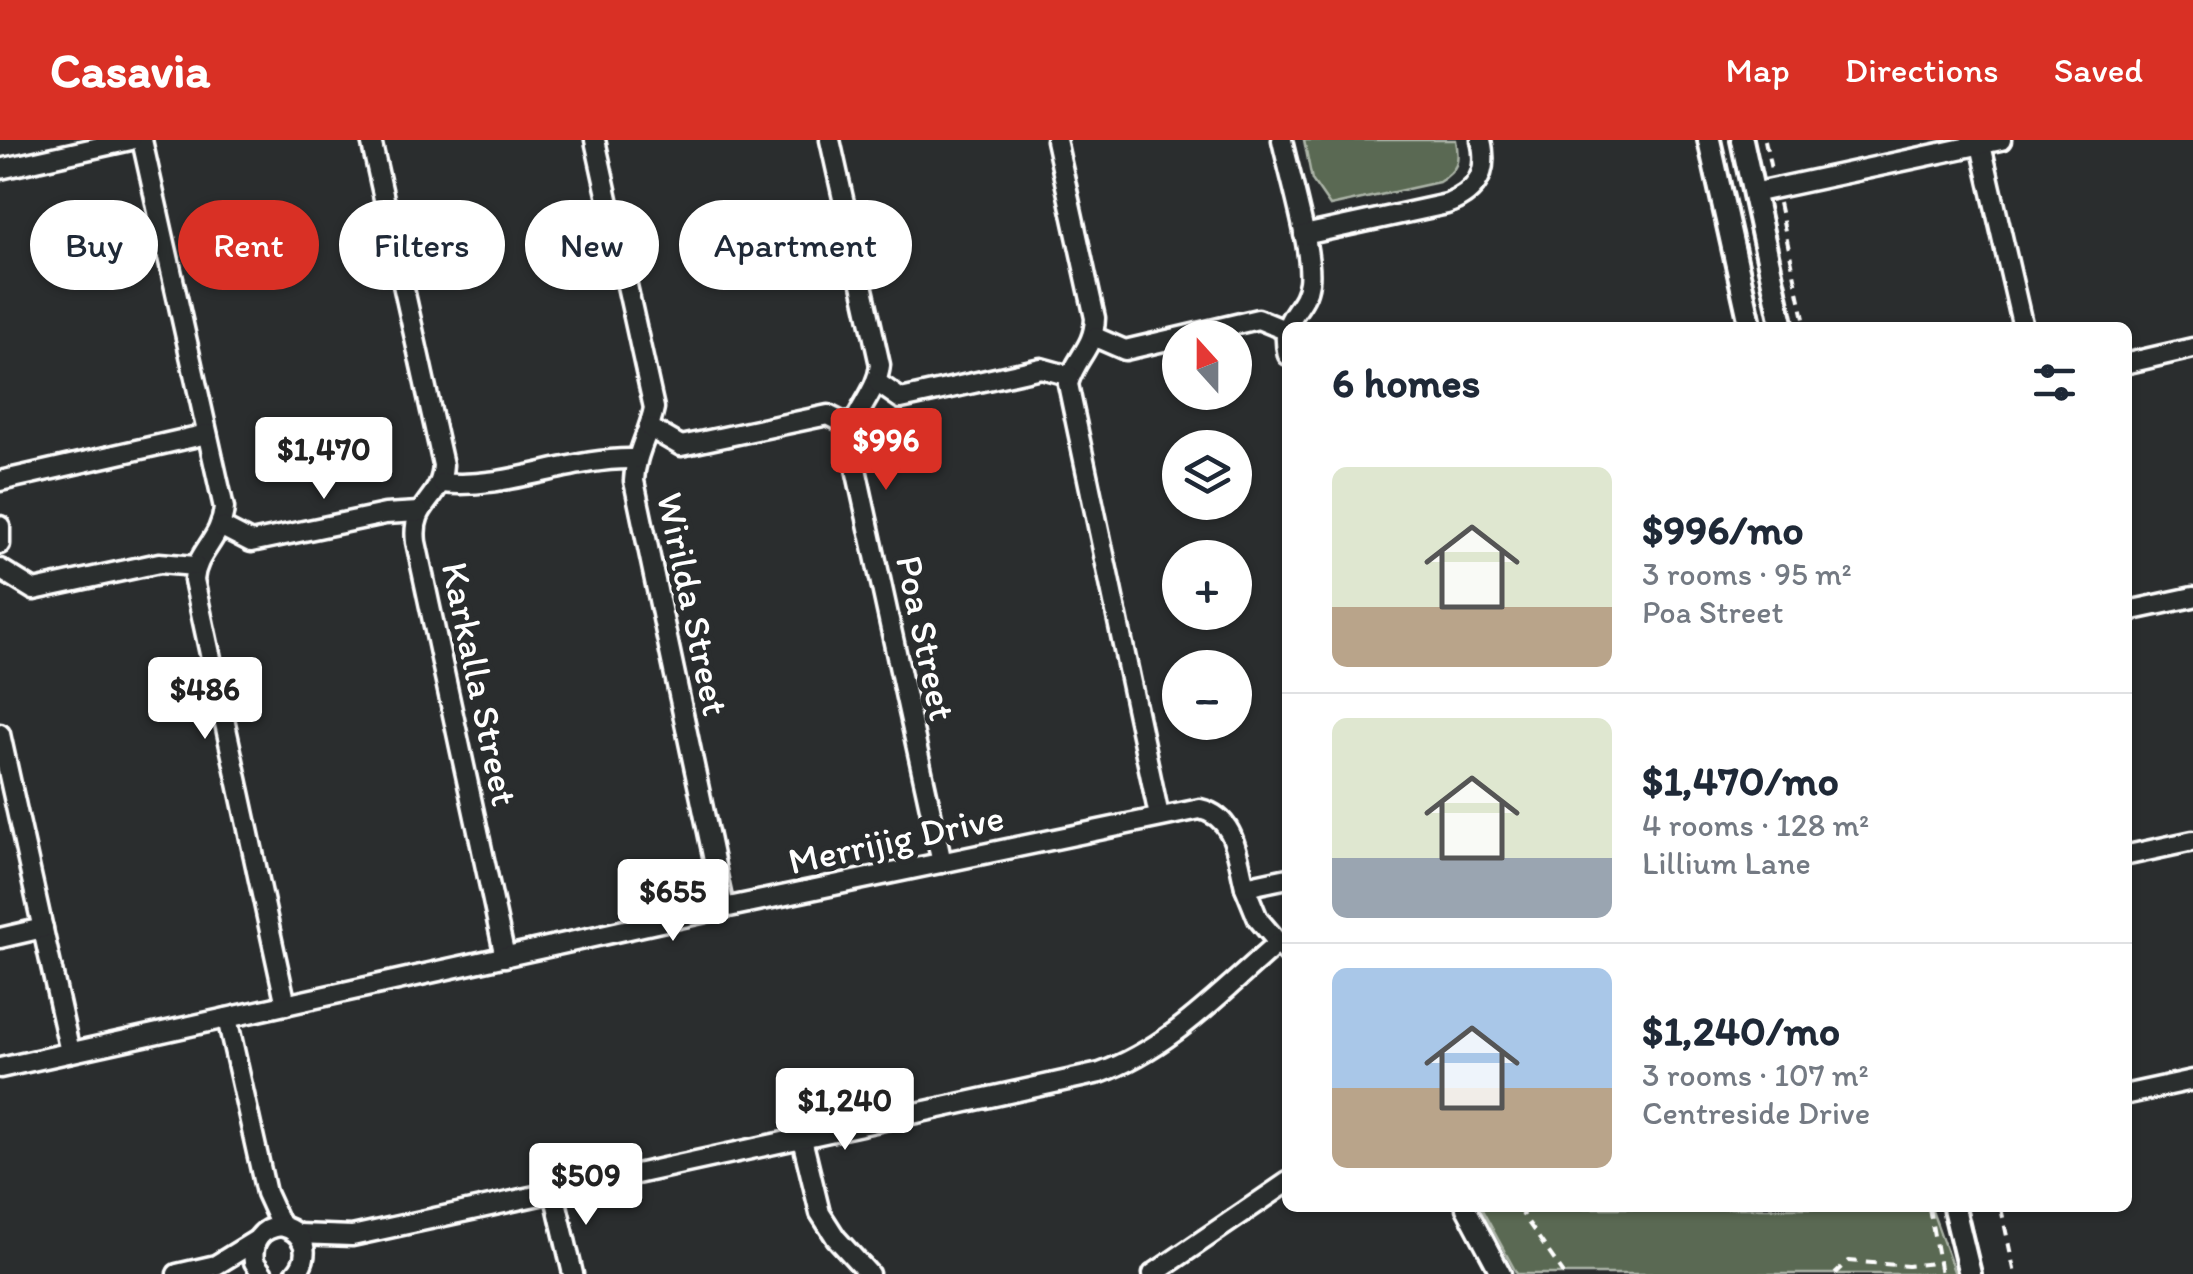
<!DOCTYPE html>
<html lang="en">
<head>
<meta charset="utf-8">
<style>
  body { margin:0; font-family:Itim,sans-serif; background:#f2f2f3; color:#1f2937; height:100vh; display:flex; flex-direction:column; font-size:38px; white-space:nowrap }
  * { box-sizing:border-box; margin:0 }
  p { font-size:32px; color:#747a83 }
  .icon { flex:none; width:55px; height:55px; fill:none; stroke:currentColor; stroke-width:2; stroke-linecap:round; stroke-linejoin:round }
  .map { position:relative; flex:1; overflow:hidden }
  .details { position:absolute; left:1282px; top:182px; width:850px; height:890px; display:flex; flex-direction:column; background:#fff; border-radius:15px; box-shadow:0 2px 8px #0004 }
  .details>* { flex:none }
  .guide { position:absolute; left:30px; top:60px; width:950px; height:90px; display:flex; gap:20px }
  .needle { width:65px; rotate:339deg }
  .fabs { position:absolute; left:1162px; top:180px; display:grid; gap:20px }
  .fabs a { display:grid; place-items:center; width:90px; height:90px; border-radius:50%; background:#fff; box-shadow:0 2px 8px #0004; font-size:50px }
  .price { position:absolute; translate:-50% -85px; padding:0 22px; border-radius:10px; background:#fff; color:#222; font-size:32px; line-height:65px; filter:drop-shadow(0 2px 5px #0008) }
  .price::after { content:''; position:absolute; left:50%; top:60px; width:30px; height:22px; margin-left:-15px; background:inherit; clip-path:polygon(0 0,100% 0,50% 100%) }
  .price.selected { background:#d93025; color:#fff }
  ul { padding:0; list-style:none }
  li { display:flex; align-items:center; gap:30px; height:250px; padding:0 50px }
  li+li { border-top:2px solid #e0e1e3 }
  li span { display:grid; place-items:center; flex:none; width:280px; height:200px; border-radius:15px; color:#555 }
  li>.icon { margin-inline-start:auto }
  span .icon { width:120px; height:120px; fill:#fffc; stroke-width:1 }
  li b { font-size:42px }
  h2 { display:flex; justify-content:space-between; align-items:center; height:120px; padding:0 50px; font-size:42px }
  .pill { padding:0 35px; border-radius:45px; background:#fff; box-shadow:0 2px 8px #0004; font-size:35px; line-height:90px }
  .pill.selected { background:#d93025; color:#fff }
  header { display:flex; align-items:center; gap:60px; box-sizing:border-box; height:140px; padding:0 50px; background:#d93025; color:#fff }
  header strong { font-size:48px }
  nav { display:flex; gap:55px; margin-inline-start:auto; font-size:35px }
  .map>svg:first-child { display:block }
</style>
</head>
<body>
<header>
<strong>Casavia</strong>
<nav><a>Map</a><a>Directions</a><a>Saved</a></nav>
</header>
<div class="map">
<svg width="2193" height="1134" viewBox="0 0 2193 1134">
  <rect width="100%" height="100%" fill="#2a2d2e"/>
  <filter id="ink" filterUnits="userSpaceOnUse"><feTurbulence type="fractalNoise" baseFrequency=".01" numOctaves="2"/><feDisplacementMap in="SourceGraphic" scale="20" xChannelSelector="R" yChannelSelector="G"/><feConvolveMatrix kernelMatrix="1 2 1 2 8 2 1 2 1" color-interpolation-filters="sRGB"/></filter>
  <g filter="url(#ink)">
    <g fill="#5a6952" stroke="#acb4a8" stroke-width="2.5">
      <path d="M 1304,0 L 1456,0 C 1460,22 1458,30 1439,42 L 1330,66 L 1312,40 Z"/>
      <polygon points="1481,1068 1931,1068 1955,1134 1517,1134"/>
    </g>
    <g fill="none" stroke-linecap="round" stroke-linejoin="round">
      <g stroke="#fff" stroke-width="25">
        <g id="minor">
          <path d="M 142,0 L 224,368 C 221,400 196,412 194,440 L 286,865"/>
          <path d="M 371,0 L 443,325 C 441,363 411,361 416,402 L 505,817"/>
          <path d="M 595,0 L 654,268 C 649,294 635,314 634,341 L 724,768"/>
          <path d="M 830,0 L 880,225 C 877,254 853,271 850,301 L 942,723"/>
          <path d="M 1056,0 L 1095,178 C 1094,209 1076,216 1068,244 L 1159,676"/>
          <path d="M 1282,0 C 1289,33 1313,112 1309,142 C 1305,173 1278,174 1288,215"/>
          <polyline points="1981,5 2023,188"/>
          <polyline points="0,29 131,0"/>
          <polyline points="1753,53 2001,0"/>
          <path d="M 1304,95 L 1447,64 C 1477,52 1489,33 1481,0"/>
          <polyline points="1095,197 1125,210 1258,179 1285,190"/>
          <polyline points="2128,223 2193,208"/>
          <polyline points="878,243 901,259 1041,228 1070,236"/>
          <polyline points="650,288 681,306 828,275 852,287"/>
          <polyline points="0,341 207,294"/>
          <path d="M 442,343 C 507,350 570,317 635,319"/>
          <polyline points="0,386 0,404"/>
          <polyline points="222,387 251,402 385,374 419,372"/>
          <polyline points="0,429 34,450 159,423 195,426"/>
          <polyline points="2128,471 2193,457"/>
          <polyline points="0,594 70,912"/>
          <polyline points="2128,715 2193,701"/>
          <polyline points="1245,747 1258,779 1288,814"/>
          <polyline points="0,798 43,788"/>
          <polyline points="227,878 266,1053 281,1086"/>
          <path d="M 0,928 L 724,768 L 1200,669 C 1236,677 1237,716 1245,747 L 1288,738"/>
          <polyline points="2128,954 2193,940"/>
          <polyline points="802,999 820,1073 836,1098 869,1134"/>
          <polyline points="554,1052 573,1134"/>
          <polyline points="1466,1068 1501,1134"/>
          <path d="M 298,1094 L 352,1096 L 1100,933 C 1169,909 1223,850 1278,803"/>
          <polyline points="177,1134 216,1125 255,1101"/>
          <path d="M 263,1134 L 254,1122 C 251,1102 261,1088 281,1086 C 306,1092 312,1116 295,1134"/>
          <polyline points="1153,1134 1288,1042"/>
        </g>
      </g>
      <g stroke="#fff" stroke-width="28">
        <g id="tertiary">
          <polyline points="1709,0 1751,188"/>
          <polyline points="1742,0 1783,188"/>
          <polyline points="1954,1068 1970,1134"/>
        </g>
      </g>
      <g stroke="#fff" stroke-width="4" stroke-dasharray="10 8" stroke-linecap="butt">
        <polyline points="1765,0 1771,30"/>
        <polyline points="1779,63 1806,188"/>
        <polyline points="1518,1068 1564,1134"/>
        <polyline points="1929,1068 1941,1134"/>
        <polyline points="2001,1068 2015,1134"/>
        <polyline points="1835,1134 1849,1121 1908,1126 1941,1122"/>
      </g>
      <use href="#minor" stroke="#2a2d2e" stroke-width="18"/>
      <use href="#tertiary" stroke="#2a2d2e" stroke-width="20"/>
    </g>
  </g>
  <g text-anchor="middle" dominant-baseline="central" stroke-width="10" stroke-linejoin="round" paint-order="stroke">
    <g font-size="38" fill="#fff" stroke="#2a2d2e">
      <text transform="translate(693 464) rotate(78)">Wirilda Street</text>
      <text transform="translate(926 498) rotate(78)">Poa Street</text>
      <text transform="translate(480 544) rotate(78)">Karkalla Street</text>
      <text transform="translate(896 699) rotate(-12)">Merrijig Drive</text>
    </g>
  </g>
</svg>
<div class="fabs">
<a><svg class="needle" viewBox="-14 -14 28 28"><path d="M0-13l5 13h-10z" fill="#e53935"/><path d="M0 13l5-13h-10z" fill="#747a83"/></svg></a>
<a><svg class="icon" aria-label="layers" viewBox="0 0 24 24"><path d="M12 4l9 5-9 5-9-5zM3 14l9 5 9-5"/></svg></a>
<a>+</a>
<a>−</a>
</div>
<b class="price selected" style="left:886px;top:353px">$996</b>
<b class="price" style="left:324px;top:362px">$1,470</b>
<b class="price" style="left:205px;top:602px">$486</b>
<b class="price" style="left:673px;top:804px">$655</b>
<b class="price" style="left:845px;top:1013px">$1,240</b>
<b class="price" style="left:586px;top:1088px">$509</b>
<div class="guide">
<a class="pill">Buy</a>
<a class="pill selected">Rent</a>
<a class="pill">Filters</a>
<a class="pill">New</a>
<a class="pill">Apartment</a>
</div>
<section class="details">
<h2>6 homes<svg class="icon" aria-label="filters" viewBox="0 0 24 24"><path d="M4 7h16M4 17h16"/><circle cx="9" cy="7" r="2"/><circle cx="15" cy="17" r="2"/></svg></h2>
<ul>
<li><span style="background:linear-gradient(#dfe7d0 70%,#b9a48a 0)"><svg class="icon" aria-label="home" viewBox="0 0 24 24"><path d="M3 11l9-7 9 7M6 9v11h12V9"/></svg></span><div><b>$996/mo</b><p>3 rooms · 95 m²</p><p>Poa Street</p></div></li>
<li><span style="background:linear-gradient(#dfe7d0 70%,#9aa5b1 0)"><svg class="icon" aria-label="home" viewBox="0 0 24 24"><path d="M3 11l9-7 9 7M6 9v11h12V9"/></svg></span><div><b>$1,470/mo</b><p>4 rooms · 128 m²</p><p>Lillium Lane</p></div></li>
<li><span style="background:linear-gradient(#a9c7e8 60%,#b9a48a 0)"><svg class="icon" aria-label="home" viewBox="0 0 24 24"><path d="M3 11l9-7 9 7M6 9v11h12V9"/></svg></span><div><b>$1,240/mo</b><p>3 rooms · 107 m²</p><p>Centreside Drive</p></div></li>
</ul>
</section>
</div>
</body>
</html>
